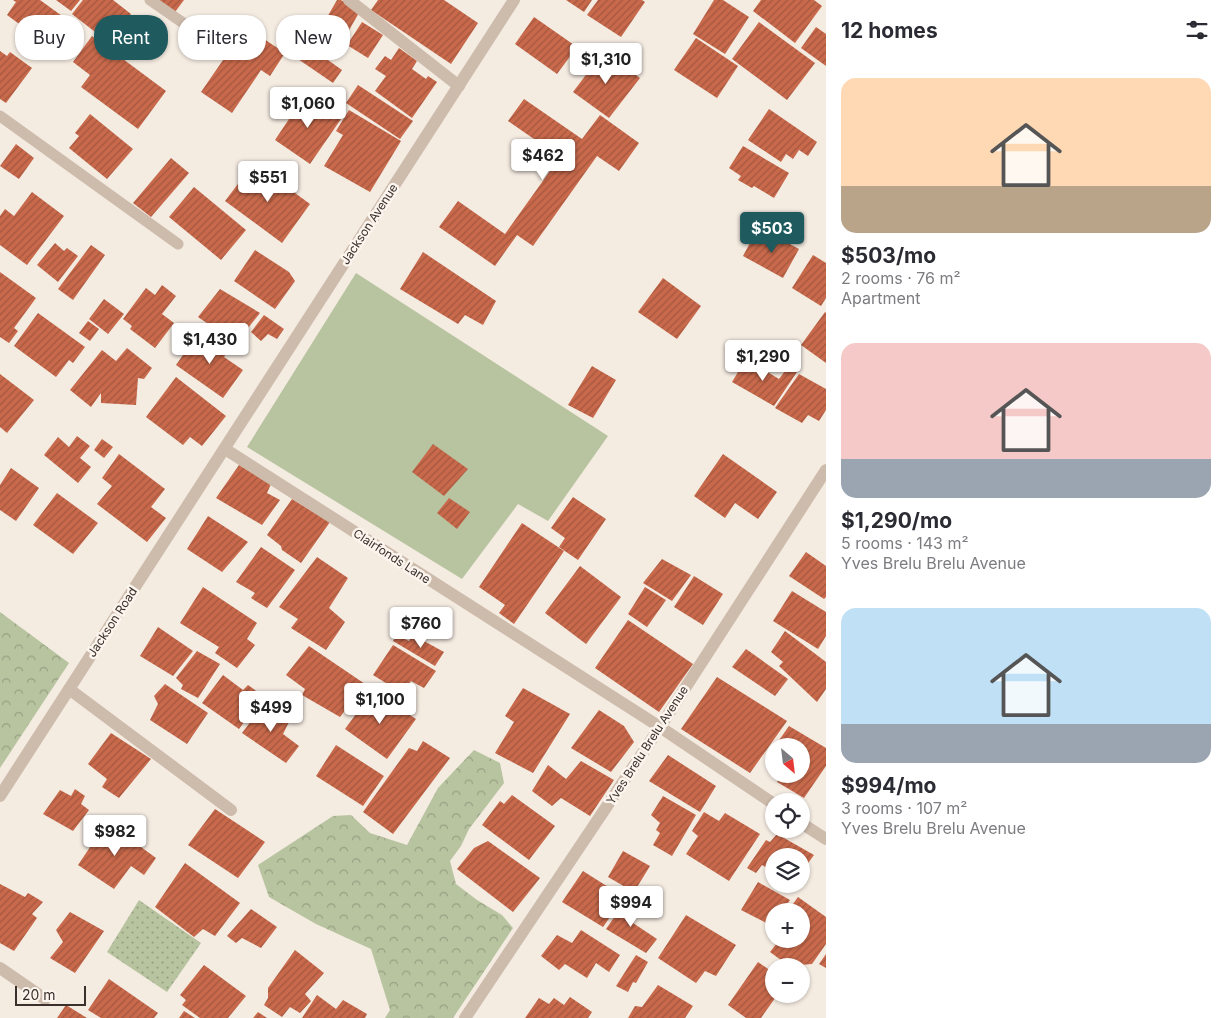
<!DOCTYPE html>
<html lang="en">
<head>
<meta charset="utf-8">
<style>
  body { margin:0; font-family:Inter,sans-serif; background:#f2f2f3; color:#2b2b33; height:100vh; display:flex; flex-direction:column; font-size:19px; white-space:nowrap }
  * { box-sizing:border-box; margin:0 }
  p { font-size:16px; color:#7c7c81 }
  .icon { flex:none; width:28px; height:28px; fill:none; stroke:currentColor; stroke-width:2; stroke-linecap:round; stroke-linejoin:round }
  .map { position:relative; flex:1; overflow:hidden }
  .side { display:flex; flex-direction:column; background:#fff; width:400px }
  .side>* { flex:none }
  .guide { position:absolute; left:15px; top:15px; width:475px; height:45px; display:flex; gap:10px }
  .needle { width:32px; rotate:152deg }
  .controls { position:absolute; left:765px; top:738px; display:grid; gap:10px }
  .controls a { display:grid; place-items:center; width:45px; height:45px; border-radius:50%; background:#fff; box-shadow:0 1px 4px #0004; font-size:25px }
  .scale { position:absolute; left:15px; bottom:12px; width:71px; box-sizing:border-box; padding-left:5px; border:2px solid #3b302b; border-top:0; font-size:14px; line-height:18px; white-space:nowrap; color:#3b302b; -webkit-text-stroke:4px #fbf5ee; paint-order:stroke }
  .price { position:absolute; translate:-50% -42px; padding:0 11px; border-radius:5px; background:#fff; color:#222; font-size:16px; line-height:32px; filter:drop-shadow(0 1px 2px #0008) }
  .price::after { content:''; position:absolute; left:50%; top:30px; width:15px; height:11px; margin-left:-8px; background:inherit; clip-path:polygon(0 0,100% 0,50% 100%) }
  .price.on { background:#1f5a5e; color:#fff }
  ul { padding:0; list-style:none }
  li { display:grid; align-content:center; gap:10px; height:265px; padding:0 15px }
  li span { display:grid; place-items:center; height:155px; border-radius:15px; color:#555 }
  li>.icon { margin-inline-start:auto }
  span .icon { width:90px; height:90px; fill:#fffc; stroke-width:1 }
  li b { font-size:21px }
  h2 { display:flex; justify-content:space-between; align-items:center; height:60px; padding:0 15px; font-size:21px }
  .chip { padding:0 18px; border-radius:20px; background:#fff; box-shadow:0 1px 4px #0004; font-size:18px; line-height:45px }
  .chip.on { background:#1f5a5e; color:#fff }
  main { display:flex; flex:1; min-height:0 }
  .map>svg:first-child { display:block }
</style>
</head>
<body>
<main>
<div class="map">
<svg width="826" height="1018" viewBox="0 0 826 1018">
  <defs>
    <pattern id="forest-crowns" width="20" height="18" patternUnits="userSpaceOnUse" patternTransform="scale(1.25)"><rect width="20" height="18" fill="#b8c4a0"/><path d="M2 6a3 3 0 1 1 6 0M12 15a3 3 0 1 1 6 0" fill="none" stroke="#97a083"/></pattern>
    <pattern id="garden-dots" width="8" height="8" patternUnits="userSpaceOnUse" patternTransform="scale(1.25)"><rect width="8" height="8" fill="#b8c4a0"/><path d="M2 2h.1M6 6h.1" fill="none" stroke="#97a083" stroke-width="1.8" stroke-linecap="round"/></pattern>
    <pattern id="building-hatch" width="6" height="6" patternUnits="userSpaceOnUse" patternTransform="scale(1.25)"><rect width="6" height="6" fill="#c8694b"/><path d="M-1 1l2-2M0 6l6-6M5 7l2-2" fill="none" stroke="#a4573f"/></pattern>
  </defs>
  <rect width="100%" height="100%" fill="#f4ebe1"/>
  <polygon fill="#b8c4a0" points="356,273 608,436 548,521 518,504 462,579 247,447"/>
  <g fill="url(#forest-crowns)">
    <polygon points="0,612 69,663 0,768"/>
    <polygon points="474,750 500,763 504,783 469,829 461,846 450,861 456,884 477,900 502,915 513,928 453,1018 385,1018 390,1010 371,949 316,924 269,897 258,865 333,816 351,815 370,833 407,845 438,788"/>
  </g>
  <polygon fill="url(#garden-dots)" points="139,900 201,943 167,992 107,952"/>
  <g fill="url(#building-hatch)">
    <polygon points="13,0 40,0 69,21 49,46 7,15 16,2"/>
    <polygon points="56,0 80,0 71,11"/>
    <polygon points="83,0 113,0 131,14 108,42 72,14"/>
    <polygon points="159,0 184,0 175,12"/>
    <polygon points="337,0 341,0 360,11 336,53 314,40"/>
    <polygon points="378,0 444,0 478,23 451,64 371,10"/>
    <polygon points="566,0 592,0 584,12"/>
    <polygon points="598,0 642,0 645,2 621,37 587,15"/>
    <polygon points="714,0 723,0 749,17 725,54 693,34"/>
    <polygon points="761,0 814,0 822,6 795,43 753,11"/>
    <polygon points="534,17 577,47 557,74 515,44"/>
    <polygon points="362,22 383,35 368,58 347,45"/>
    <polygon points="759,22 815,63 787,100 732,59"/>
    <polygon points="816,27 826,34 826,66 801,48"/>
    <polygon points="259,30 265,34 264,39 285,53 270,76 261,70 232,113 201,92 232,47 239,51 252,33"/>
    <polygon points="92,36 166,91 138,129 81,87 90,75 73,62"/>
    <polygon points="696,38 738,66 717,98 674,70"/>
    <polygon points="304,43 342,70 333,83 295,57"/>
    <polygon points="399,48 417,61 412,69 426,79 428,76 437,82 412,118 375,91 386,76 375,69 385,56 391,60"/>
    <polygon points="0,51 7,56 10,52 32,68 6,103 0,99"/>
    <polygon points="604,51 640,78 609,118 573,92"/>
    <polygon points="358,85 413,121 400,139 346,103"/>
    <polygon points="305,95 341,119 310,164 275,140"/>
    <polygon points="524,99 582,139 600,115 639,143 619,171 597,156 533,246 517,235 495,266 439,227 458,201 505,234 560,157 508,121"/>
    <polygon points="769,109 817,142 808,156 799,150 793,159 786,154 781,162 748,140"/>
    <polygon points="349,110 401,141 370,192 324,166 343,135 336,131"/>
    <polygon points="90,114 133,149 107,179 69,148 79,136 75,133"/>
    <polygon points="16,144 34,158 19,179 0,166"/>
    <polygon points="743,146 789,173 774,198 754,186 752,188 738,180 741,176 729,168"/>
    <polygon points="171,158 189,173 151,217 133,203"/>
    <polygon points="254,163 310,204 282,243 225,201"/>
    <polygon points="194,187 246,230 221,260 169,217"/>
    <polygon points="32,192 64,216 27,265 0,245 0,216 5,209 14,216"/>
    <polygon points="766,231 799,249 783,278 743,256 751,241 759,243"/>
    <polygon points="55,243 64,251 67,248 78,256 58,282 37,265"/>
    <polygon points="91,245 105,255 73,300 58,289"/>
    <polygon points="255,250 289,272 295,281 275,309 234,281"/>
    <polygon points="423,252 496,301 483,325 465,315 458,324 400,289"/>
    <polygon points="813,255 826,263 826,298 821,306 792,288"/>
    <polygon points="0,272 36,298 14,328 18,331 9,343 0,337"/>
    <polygon points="663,278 701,306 677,339 638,312"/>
    <polygon points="162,285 176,296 162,314 174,323 155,348 130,329 132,326 123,319 146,288 155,295"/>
    <polygon points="220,289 260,313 236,343 198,317"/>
    <polygon points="104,299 124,314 108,334 89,319"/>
    <polygon points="825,312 826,313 826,363 801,345"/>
    <polygon points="38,313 85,347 73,363 69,360 56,377 14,346"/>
    <polygon points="264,315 284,329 277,339 268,334 261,341 251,332"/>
    <polygon points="88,321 99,329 90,341 79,333"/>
    <polygon points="197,335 208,342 212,337 229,349 224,357 243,370 223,398 176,365"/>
    <polygon points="127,348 152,368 144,379 138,378 136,405 101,403 101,393 91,407 70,390 102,350 116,361"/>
    <polygon points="746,359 779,379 788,367 797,372 774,406 732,382"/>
    <polygon points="592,366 616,380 593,418 568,405"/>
    <polygon points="0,374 34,400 7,433 0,427"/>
    <polygon points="799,374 826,389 826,410 819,421 808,415 802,423 775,408"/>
    <polygon points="176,377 226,416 202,446 190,437 183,445 146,417"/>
    <polygon points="77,436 90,446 80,458 91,467 78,483 44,455 58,437 69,447"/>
    <polygon points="102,439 113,447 104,458 94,450"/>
    <polygon points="433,444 468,469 444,496 412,472"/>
    <polygon points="119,454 165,489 151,507 166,518 147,542 97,504 112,486 102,478"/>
    <polygon points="723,454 777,492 758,519 735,503 725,518 694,496"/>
    <polygon points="239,465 271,484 267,493 280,500 262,525 216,498"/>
    <polygon points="11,468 39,488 16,521 0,510 0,485"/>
    <polygon points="57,493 98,523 73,554 33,525"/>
    <polygon points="573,497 606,519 578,560 559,547 565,538 551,528"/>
    <polygon points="449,498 470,512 457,529 437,513"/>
    <polygon points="292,499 330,522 301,563 282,550 281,546 267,535"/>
    <polygon points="208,516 248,542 222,572 187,549"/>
    <polygon points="522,523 564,551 514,624 499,613 505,605 479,587"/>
    <polygon points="261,547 295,570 267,608 251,598 255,593 236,582"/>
    <polygon points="806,552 826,566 826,597 824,599 789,576"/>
    <polygon points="317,557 348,578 329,608 345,622 326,650 291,628 298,619 279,607"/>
    <polygon points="662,559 691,575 672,601 643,583"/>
    <polygon points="580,566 621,597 586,644 545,613"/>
    <polygon points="694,576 723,594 703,625 674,607"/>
    <polygon points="203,587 257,623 247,639 255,645 237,668 215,653 219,647 180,623"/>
    <polygon points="645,587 666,600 647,627 628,614"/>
    <polygon points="792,591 826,612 826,636 818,649 773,621"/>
    <polygon points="405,608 421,618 414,630 396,620"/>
    <polygon points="628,620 693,664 659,712 595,668"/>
    <polygon points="158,627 193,651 173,676 140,656"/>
    <polygon points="785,631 826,662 826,689 817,702 779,666 783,662 771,652"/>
    <polygon points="397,635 409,641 413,635 444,652 435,666 393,641"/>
    <polygon points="393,645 436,671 424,688 411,681 402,693 373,675"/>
    <polygon points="309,646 365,684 340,717 302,695 305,689 286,675"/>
    <polygon points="746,649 788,679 775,696 732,667"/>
    <polygon points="197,651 220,664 198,698 181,689 183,685 176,678"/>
    <polygon points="223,675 243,690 248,685 263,696 239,729 202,703"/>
    <polygon points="717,677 787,721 750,773 681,729"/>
    <polygon points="165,684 208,713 187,744 150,720 158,704 154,696"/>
    <polygon points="523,688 570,714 533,773 495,753 514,722 505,716"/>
    <polygon points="373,691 416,719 387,759 345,729"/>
    <polygon points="264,704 290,720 283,734 299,746 286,763 242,733"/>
    <polygon points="599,710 624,726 634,742 611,772 571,748"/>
    <polygon points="789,726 826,748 826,766 804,798 777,782 782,774 801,774 801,746 775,746"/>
    <polygon points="111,733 151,759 119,798 102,787 107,779 88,764"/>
    <polygon points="423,741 450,758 393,834 363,812 409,748 417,751"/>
    <polygon points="336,745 384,776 363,806 316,776"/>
    <polygon points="668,755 716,786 700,812 649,781"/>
    <polygon points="581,761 614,780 590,816 561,798 552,806 532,791 548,765 566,779"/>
    <polygon points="75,789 85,796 81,804 89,810 73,831 43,814 60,790 71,796"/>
    <polygon points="512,795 555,826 529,860 482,825 500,801 504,804"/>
    <polygon points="663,796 696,815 672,856 653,845 660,833 656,830 660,823 651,815"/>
    <polygon points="215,809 265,842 238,878 188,845"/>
    <polygon points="704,812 719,821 725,813 760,834 729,881 686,854 698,836 692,831"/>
    <polygon points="107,822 156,858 144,875 131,866 114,889 78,865"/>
    <polygon points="777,834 814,855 801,873 801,856 774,856 774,872 762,865 756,873 747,868 766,840 770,842"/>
    <polygon points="488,841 540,878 513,912 457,869 474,848"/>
    <polygon points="623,851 650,866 634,892 608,877"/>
    <polygon points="185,863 240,903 215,936 203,929 194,937 155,907"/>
    <polygon points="583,871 624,897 603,927 562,902"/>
    <polygon points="758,882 790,900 783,911 774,911 774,927 741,910"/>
    <polygon points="0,884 25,897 28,893 43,902 32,914 37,918 14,951 0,943"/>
    <polygon points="798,897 826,917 826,944 812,964 789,966 770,952 780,939 801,939 801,911 788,911"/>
    <polygon points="627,899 640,908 633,923 657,939 646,953 606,929"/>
    <polygon points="251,909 277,927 261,948 242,938 236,943 227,936"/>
    <polygon points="70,912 104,931 75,973 50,958 63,942 56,930"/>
    <polygon points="686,915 736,945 716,976 705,971 696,983 658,958"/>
    <polygon points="581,930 620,955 609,972 596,963 587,978 565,964 559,970 541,956 557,935 572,943"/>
    <polygon points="295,950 324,973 305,994 311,1001 300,1013 290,1007 282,1017 264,1005 268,998 268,988"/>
    <polygon points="826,954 826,968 819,964"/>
    <polygon points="636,955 648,962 636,983 633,982 628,992 616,986"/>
    <polygon points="758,962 774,973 774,994 778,994 761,1018 746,1018 728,1005"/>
    <polygon points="204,965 246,996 228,1018 200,1018 182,1005 186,1000 180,995"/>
    <polygon points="109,979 158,1013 154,1018 101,1018 88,1010"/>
    <polygon points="658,985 693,1006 685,1018 628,1018 635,1006 642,1007"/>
    <polygon points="317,995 336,1009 343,1000 367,1014 365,1018 302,1018"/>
    <polygon points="570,997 592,1012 588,1018 525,1018 539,998 549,1004 554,998 564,1005"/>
    <polygon points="66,1005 87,1018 57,1018"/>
    <polygon points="184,1011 195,1018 179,1018"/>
    <polygon points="258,1012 267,1018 253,1018"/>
  </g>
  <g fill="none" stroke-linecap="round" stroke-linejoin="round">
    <g stroke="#cdbbac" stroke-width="11">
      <polyline points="150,0 218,47"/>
      <polyline points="0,116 178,244"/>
    </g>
    <g stroke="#cdbbac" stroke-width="12">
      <polyline points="349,0 459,86"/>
      <polyline points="225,449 660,727 774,804"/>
      <polyline points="69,689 231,810"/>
      <polyline points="0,796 514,0"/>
      <polyline points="801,823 826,839"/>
      <polyline points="0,968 45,999"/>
      <polyline points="465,1018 660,727 826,470"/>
    </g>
  </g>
  <g text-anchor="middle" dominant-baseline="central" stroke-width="5" stroke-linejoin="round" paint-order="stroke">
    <g font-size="12" fill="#3b302b" stroke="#fbf5ee">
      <text transform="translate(369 224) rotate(-57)">Jackson Avenue</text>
      <text transform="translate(392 556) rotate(33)">Clairfonds Lane</text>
      <text transform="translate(112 622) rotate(-57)">Jackson Road</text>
      <text transform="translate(647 745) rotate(-57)">Yves Brelu Brelu Avenue</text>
    </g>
  </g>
</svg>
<div class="controls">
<a><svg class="needle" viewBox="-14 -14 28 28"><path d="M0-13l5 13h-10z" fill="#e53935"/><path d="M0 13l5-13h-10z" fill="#7c7c81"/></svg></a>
<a><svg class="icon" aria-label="locate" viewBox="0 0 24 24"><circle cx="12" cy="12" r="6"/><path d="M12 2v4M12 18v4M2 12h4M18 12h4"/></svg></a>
<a><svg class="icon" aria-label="layers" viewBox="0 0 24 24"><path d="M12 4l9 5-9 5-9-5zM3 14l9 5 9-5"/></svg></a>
<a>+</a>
<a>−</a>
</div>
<div class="scale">20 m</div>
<b class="price" style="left:606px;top:85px">$1,310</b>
<b class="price" style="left:308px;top:129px">$1,060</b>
<b class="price" style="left:543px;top:181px">$462</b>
<b class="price" style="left:268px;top:203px">$551</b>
<b class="price on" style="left:772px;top:254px">$503</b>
<b class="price" style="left:210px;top:365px">$1,430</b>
<b class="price" style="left:763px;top:382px">$1,290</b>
<b class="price" style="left:421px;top:649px">$760</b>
<b class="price" style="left:380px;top:725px">$1,100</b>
<b class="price" style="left:271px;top:733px">$499</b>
<b class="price" style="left:115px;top:857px">$982</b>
<b class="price" style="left:631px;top:928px">$994</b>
<div class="guide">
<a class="chip">Buy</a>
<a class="chip on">Rent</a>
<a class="chip">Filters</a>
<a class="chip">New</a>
</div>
</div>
<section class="side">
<h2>12 homes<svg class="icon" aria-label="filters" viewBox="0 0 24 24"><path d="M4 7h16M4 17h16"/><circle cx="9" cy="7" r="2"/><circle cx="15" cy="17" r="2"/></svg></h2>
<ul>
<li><span style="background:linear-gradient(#ffd9b3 70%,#b9a48a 0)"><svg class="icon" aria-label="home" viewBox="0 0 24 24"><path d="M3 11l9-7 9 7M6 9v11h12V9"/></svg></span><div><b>$503/mo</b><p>2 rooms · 76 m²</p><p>Apartment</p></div></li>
<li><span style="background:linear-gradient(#f6c9c9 75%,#9aa5b1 0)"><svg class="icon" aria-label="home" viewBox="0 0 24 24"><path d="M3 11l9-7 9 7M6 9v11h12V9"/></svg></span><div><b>$1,290/mo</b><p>5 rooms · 143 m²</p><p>Yves Brelu Brelu Avenue</p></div></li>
<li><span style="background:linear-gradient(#bfe0f5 75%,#9aa5b1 0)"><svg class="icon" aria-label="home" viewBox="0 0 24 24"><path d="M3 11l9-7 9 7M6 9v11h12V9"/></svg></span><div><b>$994/mo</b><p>3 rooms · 107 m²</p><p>Yves Brelu Brelu Avenue</p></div></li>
</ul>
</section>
</main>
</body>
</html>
